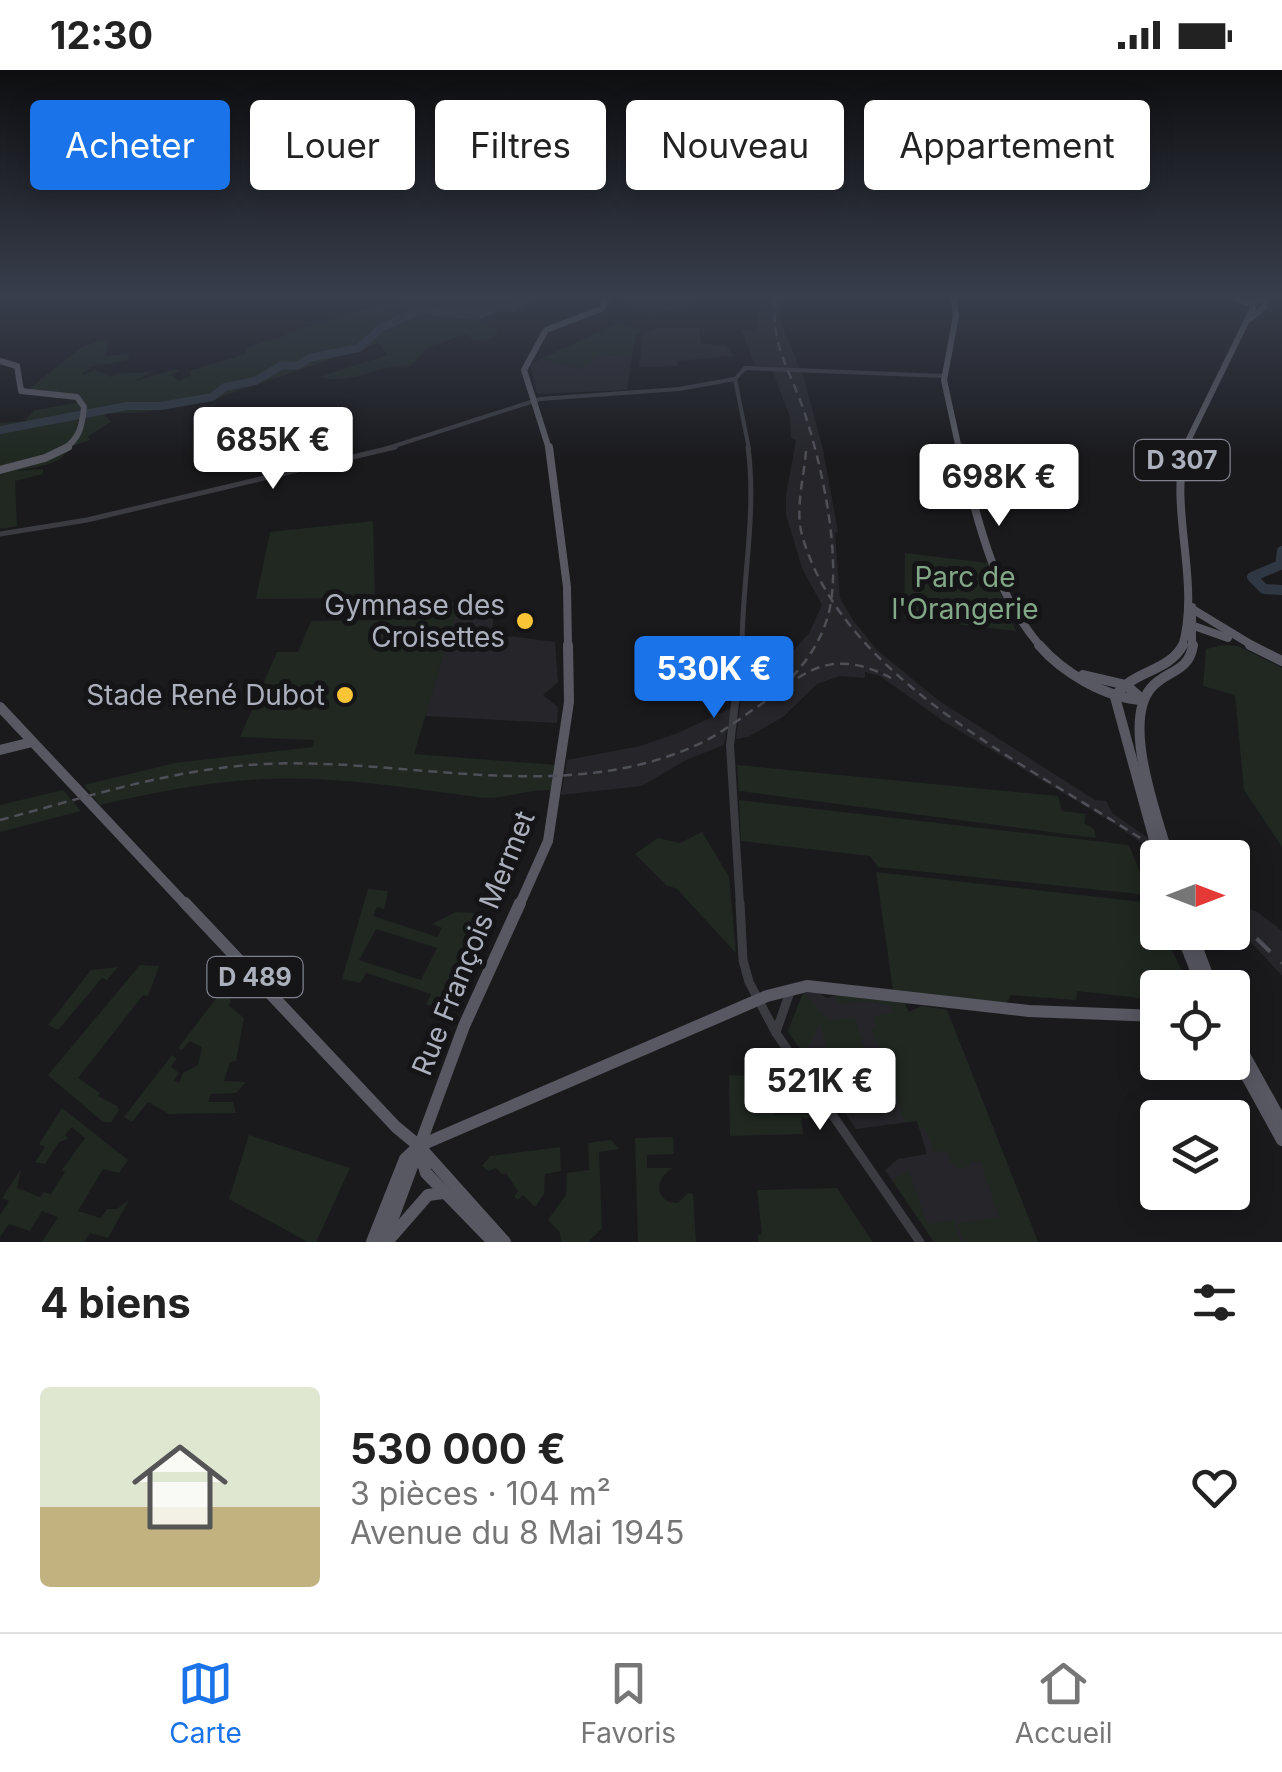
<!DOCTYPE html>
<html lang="fr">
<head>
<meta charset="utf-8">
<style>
  body { margin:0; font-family:Inter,sans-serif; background:#f2f2f2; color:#222; height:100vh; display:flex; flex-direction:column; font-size:38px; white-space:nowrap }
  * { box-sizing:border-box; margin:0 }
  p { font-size:32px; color:#767676 }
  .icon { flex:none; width:55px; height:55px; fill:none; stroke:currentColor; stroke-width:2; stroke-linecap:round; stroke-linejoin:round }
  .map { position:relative; height:1172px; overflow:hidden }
  .sheet { display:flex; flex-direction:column; background:#fff; flex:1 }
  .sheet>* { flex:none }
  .guide { position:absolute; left:30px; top:30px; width:1222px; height:90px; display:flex; gap:20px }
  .needle { width:65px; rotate:90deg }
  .buttons { position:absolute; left:1140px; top:770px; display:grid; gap:20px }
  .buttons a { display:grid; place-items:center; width:110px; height:110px; border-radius:10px; background:#fff; box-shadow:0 5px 25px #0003; font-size:50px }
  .price { position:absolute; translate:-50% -85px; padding:0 22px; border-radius:10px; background:#fff; color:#222; font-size:32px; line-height:65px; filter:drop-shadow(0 2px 5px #0008) }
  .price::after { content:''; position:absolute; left:50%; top:60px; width:30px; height:22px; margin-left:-15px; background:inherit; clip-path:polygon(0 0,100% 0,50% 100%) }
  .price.selected { background:#1a73e8; color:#fff }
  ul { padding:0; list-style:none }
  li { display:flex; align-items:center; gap:30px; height:250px; padding:0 40px }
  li+li { border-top:2px solid #e0e0e0 }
  li span { display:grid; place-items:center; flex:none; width:280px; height:200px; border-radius:10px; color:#555 }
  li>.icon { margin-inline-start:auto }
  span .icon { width:120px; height:120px; fill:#fffc; stroke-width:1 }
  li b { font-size:42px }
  h2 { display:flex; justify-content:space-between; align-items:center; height:120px; padding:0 40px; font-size:42px }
  .chip { padding:0 35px; border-radius:10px; background:#fff; box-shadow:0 5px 25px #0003; font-size:35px; line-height:90px }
  .chip.selected { background:#1a73e8; color:#fff }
  .status { display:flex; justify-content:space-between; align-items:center; height:70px; padding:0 50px; background:#fff; direction:ltr }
  .status svg { height:28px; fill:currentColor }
  .dock { display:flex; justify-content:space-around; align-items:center; height:140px; border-top:2px solid #e0e0e0; background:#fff; font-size:28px; color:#767676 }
  .dock a { display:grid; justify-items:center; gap:5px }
  .dock .selected { color:#1a73e8 }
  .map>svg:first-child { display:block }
</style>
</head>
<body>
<div class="status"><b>12:30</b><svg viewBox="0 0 49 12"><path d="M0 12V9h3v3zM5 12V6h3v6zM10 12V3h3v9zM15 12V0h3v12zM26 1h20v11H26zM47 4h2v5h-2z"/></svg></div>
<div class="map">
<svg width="1282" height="1172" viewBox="0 0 1282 1172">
  <rect width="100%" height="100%" fill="#1a1a1d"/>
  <g fill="#26262a">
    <polygon points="765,226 784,226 779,247 799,296 797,300 803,305 823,379 838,462 835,462 840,528 853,550 877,580 938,630 1095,730 1106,731 1112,743 1176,787 1161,787 1112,752 943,651 880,606 865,602 865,608 840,606 817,614 783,647 748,667 736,669 743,614 758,615 784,592 809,563 822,535 802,498 786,445 786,425 796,370 791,368 790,347 772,300 776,297 755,296 742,260 757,260 759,239"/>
    <polygon points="657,258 699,258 701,273 726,276 733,286 678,291 677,296 639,297 643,264"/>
    <polygon points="600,283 632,287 627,320 537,324 530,295 542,288 581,299"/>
    <polygon points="496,534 492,559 500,565 555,572 558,612 543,625 558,637 557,653 425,646 458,535"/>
    <polygon points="731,638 724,675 686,690 642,716 561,725 567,690 640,676 678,663"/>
    <polygon points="1240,835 1259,843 1282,861 1282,906 1240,860"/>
    <polygon points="817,922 827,928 839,925 904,933 909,942 922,936 947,940 1038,1172 934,1172 885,1100 898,1089 927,1084 917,1051 856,1059 788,961 803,923"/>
  </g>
  <g fill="#202821" fill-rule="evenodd">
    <path d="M 414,226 L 538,226 C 519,236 501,236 483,246 L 480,253 L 500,260 L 493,268 L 473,270 L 466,264 L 428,277 L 410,297 C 379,292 352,317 319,307 L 388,285 L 378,273 L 209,331 L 145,342 L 104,344 L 111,352 L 88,366 L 90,370 L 70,377 C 60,397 36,396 16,401 L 43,399 L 43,404 L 15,411 L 17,456 L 0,459 L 0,353 L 25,351 L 34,340 C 51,338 66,334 84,331 L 77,325 L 29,319 L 82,277 L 108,268 L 105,286 L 128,284 L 129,290 L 88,297 L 91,299 L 82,302 L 84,305 L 95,300 L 111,307 L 121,303 L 152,302 L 135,311 L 175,299 L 180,301 L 171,305 L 179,311 L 191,305 L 189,301 L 246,284 L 245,279 C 260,271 273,271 287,265 L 284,263 Z"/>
    <polygon points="615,226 730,226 651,244 620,232"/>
    <polygon points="619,253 642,260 636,264 632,287 600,283 581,299 542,288"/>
    <polygon points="373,451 375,528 256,529 270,462"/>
    <polygon points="905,483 988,493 1016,561 904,548"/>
    <path d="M 459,532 L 414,684 L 557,695 L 552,720 C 528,719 508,728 484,728 C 414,719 340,706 268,709 C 212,711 155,722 100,735 L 84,715 L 175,693 L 313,677 L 314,670 L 240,667 L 277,582 L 298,582 L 311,551 L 389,550 L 394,534 Z"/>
    <polygon points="1223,575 1238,576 1282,598 1282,777 1244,720 1235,625 1203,616 1206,579"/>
    <polygon points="737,695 1058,726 1062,741 1086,744 1084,753 1094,759 1096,768 740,721 739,726"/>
    <polygon points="63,720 81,741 0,762 0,735"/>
    <polygon points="739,730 1129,775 1149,825 878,797 870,786 741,771"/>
    <polygon points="702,762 729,807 736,883 677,819 666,815 635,784 658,768 680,773"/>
    <polygon points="876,802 1151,833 1157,847 1158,862 1164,863 1189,917 1158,918 1157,930 1077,921 1076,930 1011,925 1006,933 893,920"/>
    <path d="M 368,819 L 388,821 L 384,839 L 377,837 L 373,846 L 437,867 L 442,858 L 432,854 L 456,842 L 490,844 L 445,936 L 426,935 L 431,924 L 366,903 L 360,913 L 342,909 ZM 376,859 L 437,878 L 421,910 L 359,890 Z"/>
    <polygon points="140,895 159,896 148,926 143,925 78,1008 100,1023 98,1026 117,1036 119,1040 111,1052 103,1052 48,1005"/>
    <polygon points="118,897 107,910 102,908 58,960 48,955 91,900"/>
    <polygon points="236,903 241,909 226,923 231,931 228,935 244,948 236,991 230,992 224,1011 246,1012 236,1023 211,1024 208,1032 233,1032 236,1043 169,1044 148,1032 132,1052 124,1047 172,985 177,988 171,997 179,1003 174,1010 179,1013 183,1003 198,995 202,977 190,971 182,980 178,978"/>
    <polygon points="803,923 828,950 855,948 885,1044 863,1043 834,1009 820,953 804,984 788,961"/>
    <polygon points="839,925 904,933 909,942 922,936 947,940 1038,1172 964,1172 957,1154 999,1147 981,1092 971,1092 969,1098 959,1088 966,1098 958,1099 951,1093 947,1081 934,1082 925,1057 919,1058 917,1051 905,1052 872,959 877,958 874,946 893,944 891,936 865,931 841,934 833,927"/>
    <polygon points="729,1005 772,1007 775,1045 816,1044 818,1048 801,1048 803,1064 730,1066"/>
    <polygon points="62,1038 128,1090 119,1103 103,1099 78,1141 101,1148 107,1139 117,1139 129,1130 108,1168 90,1163 84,1172 42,1172 58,1147 42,1141 30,1161 9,1154 0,1167 0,1145 9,1131 2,1128 21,1099 17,1118 40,1127 44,1122 51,1124 65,1102 62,1100 85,1068 72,1057 65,1065 68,1069 59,1072 45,1094 35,1092 45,1077 39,1074"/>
    <polygon points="249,1065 350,1098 316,1172 308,1172 229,1129"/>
    <path d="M 673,1067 L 674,1084 L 647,1085 L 647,1098 L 673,1098 C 654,1108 654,1133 678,1133 L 688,1123 L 693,1124 L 696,1172 L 638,1172 L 635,1068 Z"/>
    <polygon points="611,1070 619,1079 599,1082 602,1158 588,1172 561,1172 560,1162 548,1150 566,1125 567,1103 589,1100 588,1073"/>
    <polygon points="560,1077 561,1101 545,1104 544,1124 535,1137 523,1125 518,1130 514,1126 518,1121 506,1103 503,1105 496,1098 488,1101 482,1096 490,1086"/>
    <polygon points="909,1101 926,1150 930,1154 953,1150 961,1172 934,1172 892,1110"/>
    <polygon points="837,1118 873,1172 758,1172 758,1165 762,1164 757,1120"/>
  </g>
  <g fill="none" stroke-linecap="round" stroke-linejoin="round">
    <polyline stroke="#2f3842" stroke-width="8" points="0,360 127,336 161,336 212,327 225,317 255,311 282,295 297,296 309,288 359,278 381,258 420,240 475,246 500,237 514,238 533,226"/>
    <polyline stroke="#2f3842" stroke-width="10" points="1282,481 1280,495 1252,507 1264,519 1282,520"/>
    <g stroke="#3b3c42" stroke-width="4">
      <polyline points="735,309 749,379"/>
      <polyline points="735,309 745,298 945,306"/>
      <polyline points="385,379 540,329 679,319 735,309"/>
    </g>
    <g stroke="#3b3c42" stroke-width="5">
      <polyline points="0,464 87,450 395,377"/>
      <path d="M 742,577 C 742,510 757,444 748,377"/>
    </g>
    <polyline stroke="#3b3c42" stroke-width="8" points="740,836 730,675 742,575"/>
    <g stroke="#3b3c42" stroke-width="9">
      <polyline points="740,833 743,890 749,912 776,963 920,1172"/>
      <polyline points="776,962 790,922"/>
    </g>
    <g stroke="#575861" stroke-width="6">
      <polyline points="953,226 956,246 944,310 959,379"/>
      <polyline points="1226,226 1252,234"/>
      <polyline points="1244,228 1266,231"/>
      <polyline points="1251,248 1264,237"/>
      <path d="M 0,291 L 17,296 L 21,321 L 77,327 L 84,337 C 82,356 80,368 64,379"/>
      <polyline points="549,379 524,300 546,260 601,239 609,226"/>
      <polyline points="1184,379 1253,238 1251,234"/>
    </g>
    <g stroke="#575861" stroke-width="8">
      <polyline points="549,377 567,517 568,577"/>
      <path d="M 959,377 C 977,448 992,520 1041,577"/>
      <polyline points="0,400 45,388 68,377"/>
      <polyline points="1192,537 1192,577"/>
      <polyline points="1194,540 1255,577"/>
      <polyline points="1194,556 1228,568"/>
      <path d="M 1182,577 C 1201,512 1169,442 1185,377"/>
    </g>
    <g stroke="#575861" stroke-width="10">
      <path d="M 1039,575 C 1063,603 1106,628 1143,630"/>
      <polyline points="1250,575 1282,591"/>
      <polyline points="1083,605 1126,615 1143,630"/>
      <polyline points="0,637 187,836"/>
      <polyline points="0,680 32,672"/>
      <path d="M 1159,788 L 1115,627 C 1132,600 1168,603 1183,575"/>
      <path d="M 1169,788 C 1158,748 1121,653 1151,618 C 1166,600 1189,603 1193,575"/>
      <polyline points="519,836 548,771 569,632 568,575"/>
    </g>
    <g stroke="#575861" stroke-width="12">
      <polyline points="185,833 396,1057 419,1076 505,1172"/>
      <polyline points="1181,862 1203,918"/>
      <polyline points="1191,862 1212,918"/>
      <polyline points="1232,963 1282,1053"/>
      <polyline points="1232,979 1282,1070"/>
      <polyline points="420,1084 426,1103 493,1172"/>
      <polyline points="372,1172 405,1089 419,1076 767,926 807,916 1029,941 1158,946"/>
      <polyline points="384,1172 464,956 520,833"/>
      <polyline points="387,1172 428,1125 443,1123"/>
    </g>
    <g stroke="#4e4f57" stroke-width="2.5" stroke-dasharray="9 6" stroke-linecap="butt">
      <path d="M 806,381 C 804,408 795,438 802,465 C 845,618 1049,703 1170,788"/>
      <path d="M 798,608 C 829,587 859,591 891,608"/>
      <path d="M 0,750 C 87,727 175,698 266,694 C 410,687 571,739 707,670 C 722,662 737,651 751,641 C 786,619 819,583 829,542 C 842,487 822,395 804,341 C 791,302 767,269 777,226"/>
    </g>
    <polyline stroke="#4e4f57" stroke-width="4" stroke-dasharray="19 15" stroke-linecap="butt" points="1232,845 1282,893"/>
  </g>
  <linearGradient id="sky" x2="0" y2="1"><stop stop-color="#0e0e10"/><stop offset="0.58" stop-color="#383e4c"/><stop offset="1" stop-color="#383e4c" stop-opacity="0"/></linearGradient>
  <rect width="1282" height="390" fill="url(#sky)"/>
  <g fill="#f9c536" stroke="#151518" stroke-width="4">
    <circle cx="525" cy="551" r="10"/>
    <circle cx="345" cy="625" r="10"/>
  </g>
  <g text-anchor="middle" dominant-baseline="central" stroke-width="10" stroke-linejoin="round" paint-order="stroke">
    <g fill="#151518" stroke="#7f828c" stroke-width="2.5">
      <rect x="1134.5" y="370" width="95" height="40" rx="8"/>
      <rect x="207.5" y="887" width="95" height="40" rx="8"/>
    </g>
    <g font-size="25" font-weight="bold" fill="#acb0bd">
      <text x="1182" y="390">D 307</text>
      <text x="255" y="907">D 489</text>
    </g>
    <g font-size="28" fill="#83a888" stroke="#151518">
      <text x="965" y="507">Parc de<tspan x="965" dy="32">l'Orangerie</tspan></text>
    </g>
    <g font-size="28" fill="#acb0bd" stroke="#151518" text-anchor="end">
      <text x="505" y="535">Gymnase des<tspan x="505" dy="32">Croisettes</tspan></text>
      <text x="325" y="625">Stade René Dubot</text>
    </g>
    <g font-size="28" fill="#acb0bd" stroke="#151518">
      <text transform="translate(473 873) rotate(-68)">Rue François Mermet</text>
    </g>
  </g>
</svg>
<div class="buttons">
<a><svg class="needle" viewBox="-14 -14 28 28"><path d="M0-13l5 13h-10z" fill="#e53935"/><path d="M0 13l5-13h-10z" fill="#767676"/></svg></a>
<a><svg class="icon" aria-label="locate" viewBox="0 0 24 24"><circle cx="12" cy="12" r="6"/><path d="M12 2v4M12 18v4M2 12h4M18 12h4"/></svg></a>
<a><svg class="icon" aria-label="layers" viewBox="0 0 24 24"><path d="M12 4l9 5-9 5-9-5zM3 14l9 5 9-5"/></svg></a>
</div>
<b class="price" style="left:273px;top:422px">685K €</b>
<b class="price" style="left:999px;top:459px">698K €</b>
<b class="price selected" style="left:714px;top:651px">530K €</b>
<b class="price" style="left:820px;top:1063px">521K €</b>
<div class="guide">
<a class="chip selected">Acheter</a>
<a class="chip">Louer</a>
<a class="chip">Filtres</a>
<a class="chip">Nouveau</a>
<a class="chip">Appartement</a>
</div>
</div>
<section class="sheet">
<h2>4 biens<svg class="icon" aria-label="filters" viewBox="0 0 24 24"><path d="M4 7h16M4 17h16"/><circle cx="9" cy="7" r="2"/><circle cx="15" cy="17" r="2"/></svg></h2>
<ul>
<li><span style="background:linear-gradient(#dfe7d0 60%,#c2b280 0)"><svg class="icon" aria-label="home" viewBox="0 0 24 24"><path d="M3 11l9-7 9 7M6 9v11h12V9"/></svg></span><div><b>530 000 €</b><p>3 pièces · 104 m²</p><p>Avenue du 8 Mai 1945</p></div><svg class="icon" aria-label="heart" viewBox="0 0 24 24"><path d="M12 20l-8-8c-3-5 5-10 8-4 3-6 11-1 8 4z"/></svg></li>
</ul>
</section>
<nav class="dock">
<a class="selected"><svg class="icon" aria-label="map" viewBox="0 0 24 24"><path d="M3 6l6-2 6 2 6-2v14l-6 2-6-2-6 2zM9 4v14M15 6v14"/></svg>Carte</a>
<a><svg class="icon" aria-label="saved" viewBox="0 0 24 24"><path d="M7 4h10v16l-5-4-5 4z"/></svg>Favoris</a>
<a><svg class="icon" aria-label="home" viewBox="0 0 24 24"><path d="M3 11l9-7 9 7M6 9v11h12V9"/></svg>Accueil</a>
</nav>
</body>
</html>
